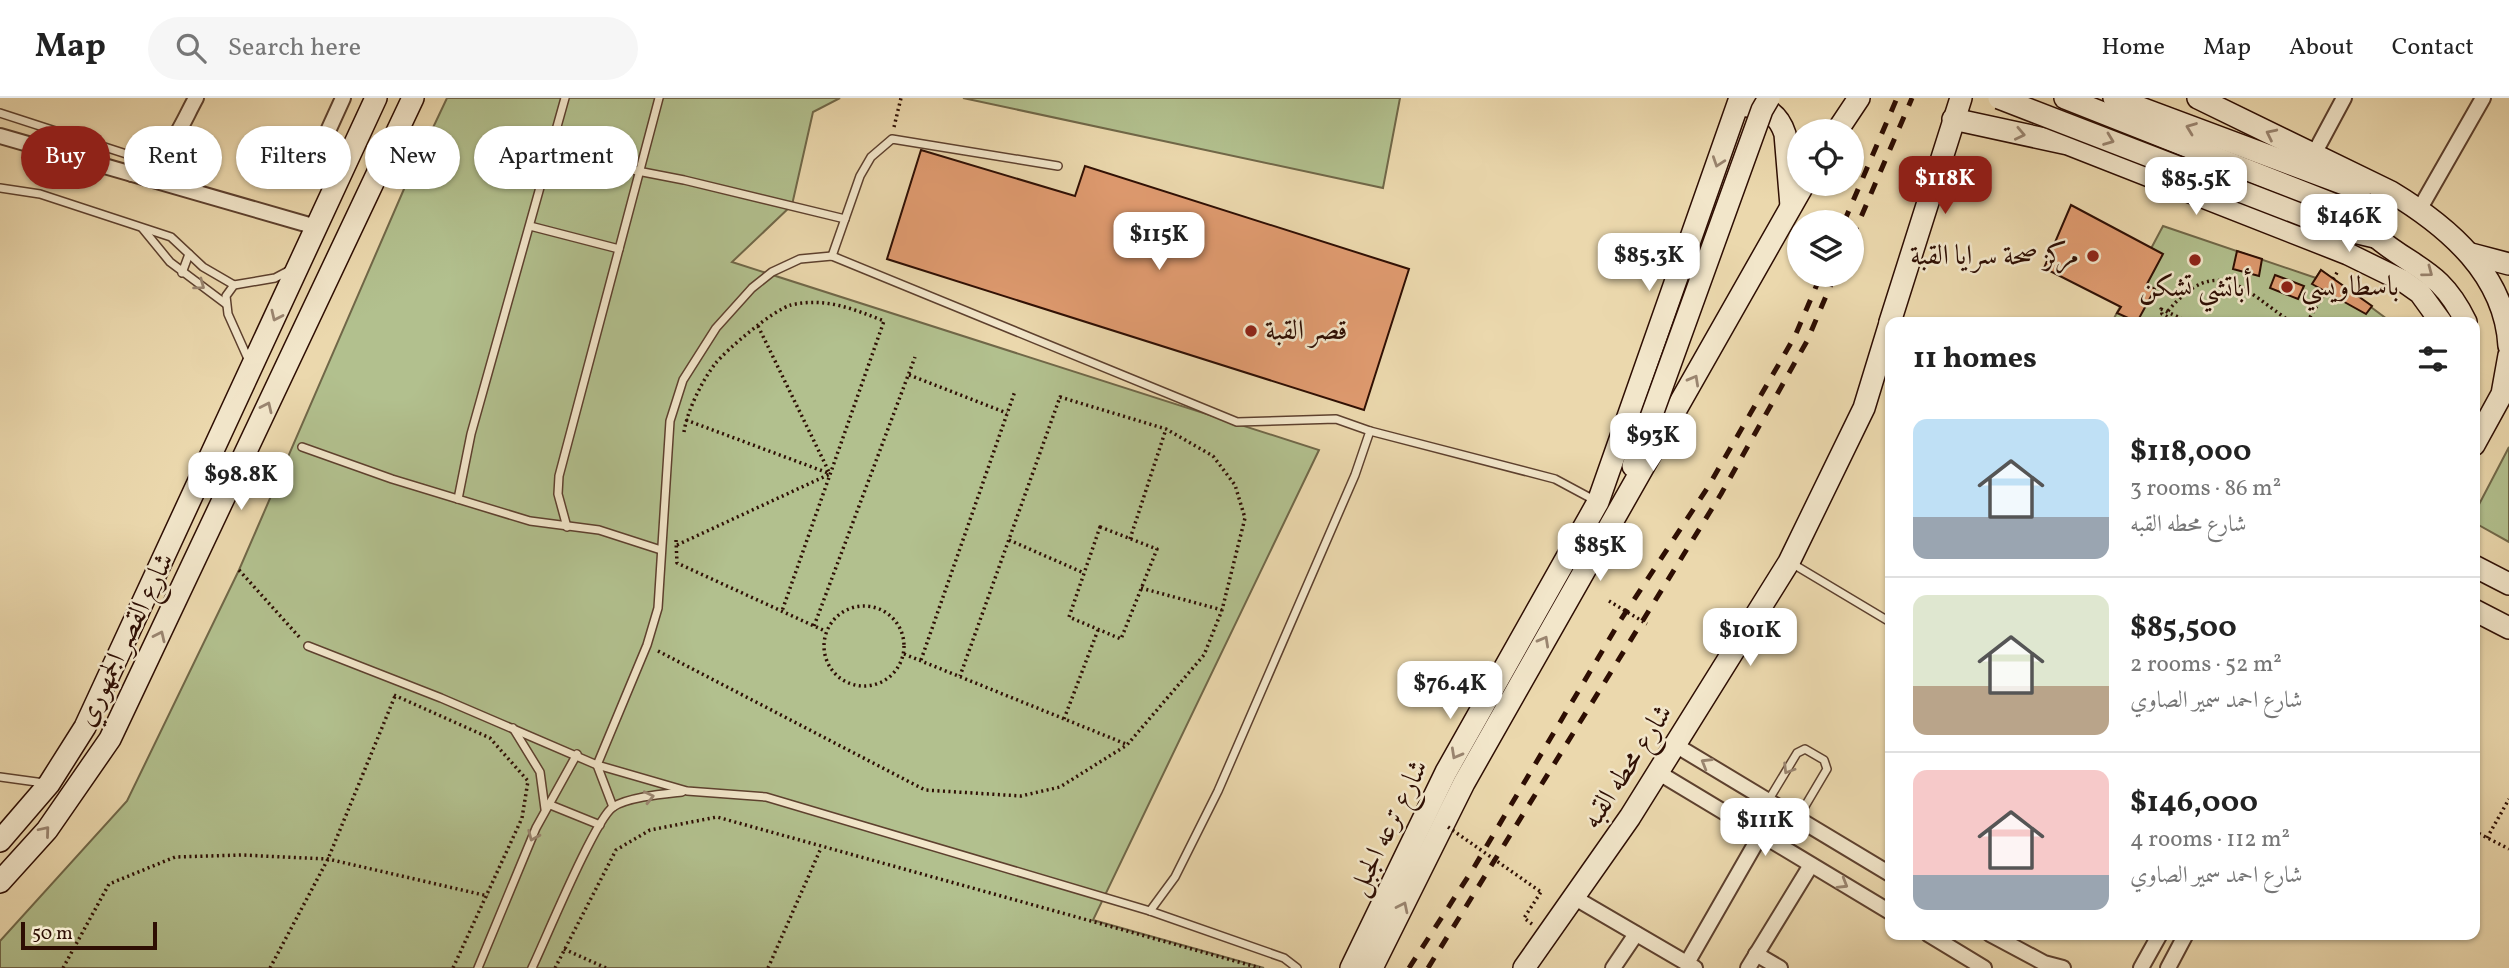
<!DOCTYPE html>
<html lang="en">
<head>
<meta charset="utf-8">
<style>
  body { margin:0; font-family:Vollkorn,Amiri,serif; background:#f6f6f6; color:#222; height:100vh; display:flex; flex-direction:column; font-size:26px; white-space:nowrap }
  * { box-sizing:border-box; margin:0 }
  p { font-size:23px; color:#767676 }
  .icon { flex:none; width:38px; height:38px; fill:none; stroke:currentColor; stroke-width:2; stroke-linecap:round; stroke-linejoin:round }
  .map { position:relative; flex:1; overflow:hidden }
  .sheet { position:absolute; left:1885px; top:219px; width:595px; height:623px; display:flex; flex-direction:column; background:#fff; border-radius:14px; box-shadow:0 2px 5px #0004 }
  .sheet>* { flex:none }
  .top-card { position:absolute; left:21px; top:28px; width:665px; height:63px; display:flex; gap:14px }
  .fabs { position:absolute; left:1787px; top:21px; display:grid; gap:14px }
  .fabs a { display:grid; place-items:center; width:77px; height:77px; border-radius:50%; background:#fff; box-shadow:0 2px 5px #0004; font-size:35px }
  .scale { position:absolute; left:21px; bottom:18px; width:136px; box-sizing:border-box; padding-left:7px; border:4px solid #2e0e03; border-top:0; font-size:19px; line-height:24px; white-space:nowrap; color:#2e0e03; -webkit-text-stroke:5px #f2e6ca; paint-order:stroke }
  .price { position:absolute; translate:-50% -60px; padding:0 16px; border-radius:14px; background:#fff; color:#222; font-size:23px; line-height:46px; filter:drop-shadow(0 2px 4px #0008) }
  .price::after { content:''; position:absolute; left:50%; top:42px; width:21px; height:16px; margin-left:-10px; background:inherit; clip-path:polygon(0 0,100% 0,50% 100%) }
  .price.current { background:#8f2418; color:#fff }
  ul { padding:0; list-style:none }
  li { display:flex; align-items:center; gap:21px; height:175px; padding:0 28px }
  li+li { border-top:2px solid #e0e0e0 }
  li span { display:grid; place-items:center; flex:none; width:196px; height:140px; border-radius:14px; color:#555 }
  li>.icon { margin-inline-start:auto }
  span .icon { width:84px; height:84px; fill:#fffc; stroke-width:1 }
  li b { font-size:30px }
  h2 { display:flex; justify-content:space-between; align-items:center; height:84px; padding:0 28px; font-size:30px }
  .chip { padding:0 24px; border-radius:32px; background:#fff; box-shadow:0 2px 5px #0004; font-size:24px; line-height:63px }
  .chip.current { background:#8f2418; color:#fff }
  header { display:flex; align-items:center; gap:42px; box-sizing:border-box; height:98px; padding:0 35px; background:#fff; border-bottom:2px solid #e0e0e0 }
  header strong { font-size:33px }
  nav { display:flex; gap:38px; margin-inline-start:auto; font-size:24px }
  .search { width:490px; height:63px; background:#f6f6f6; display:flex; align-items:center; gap:18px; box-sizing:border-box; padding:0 24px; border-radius:38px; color:#767676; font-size:26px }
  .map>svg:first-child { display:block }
</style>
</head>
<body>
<header>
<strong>Map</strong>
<div class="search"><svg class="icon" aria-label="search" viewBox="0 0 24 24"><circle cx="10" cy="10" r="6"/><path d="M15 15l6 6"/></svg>Search here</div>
<nav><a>Home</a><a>Map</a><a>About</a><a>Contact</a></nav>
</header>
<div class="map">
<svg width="2509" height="870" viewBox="0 0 2509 870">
  <rect width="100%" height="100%" fill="#ebd8ad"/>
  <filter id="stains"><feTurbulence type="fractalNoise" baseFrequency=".00286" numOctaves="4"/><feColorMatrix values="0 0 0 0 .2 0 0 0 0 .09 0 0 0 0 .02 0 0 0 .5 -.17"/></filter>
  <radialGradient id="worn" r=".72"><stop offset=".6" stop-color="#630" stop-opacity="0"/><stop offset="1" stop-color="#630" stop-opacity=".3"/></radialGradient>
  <g fill="#b2c08e" stroke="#706748" stroke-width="2">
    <polygon points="447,0 840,0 813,14 792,107 732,164 1319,352 1093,822 1264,870 0,870 0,843 127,703 239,472 404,91"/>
    <polygon points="963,0 1400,0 1383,90"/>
    <polygon points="2163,128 2316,180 2321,172 2391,224 2112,224"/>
    <polygon points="2509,349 2509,444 2475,425 2474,416"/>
  </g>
  <g fill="#e09b70" stroke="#2e0e03" stroke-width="2">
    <polygon points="921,52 1075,98 1085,68 1409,171 1364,312 887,161"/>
    <polygon points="2071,107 2163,156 2147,186 2155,191 2137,224 2117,215 2121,209 2044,170"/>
    <polygon points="2237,153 2262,161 2259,178 2233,171"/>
    <polygon points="2321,172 2372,208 2366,216 2312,186"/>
    <polygon points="2275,177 2304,188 2298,201 2270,190"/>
  </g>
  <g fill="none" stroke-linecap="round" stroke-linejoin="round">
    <g stroke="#5d402e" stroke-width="10">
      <g id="lane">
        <polyline points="0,15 151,64"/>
        <polyline points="550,56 684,82 845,121"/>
        <polyline points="0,90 40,96 171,139 203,169 234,187"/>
        <polyline points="530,128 619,151"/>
        <polyline points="143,131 170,164 226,206"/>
        <polyline points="832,158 860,78 871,59 892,41 1058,68"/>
        <polyline points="182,175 189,156"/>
        <polyline points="249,263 228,216 226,198 234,187 275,180 290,172"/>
        <polyline points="1370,333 1555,381 1596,403"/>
        <polyline points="302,349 392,381 530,423 599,432 661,452"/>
        <polyline points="458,401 471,336 565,0"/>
        <polyline points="567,429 558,396 559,378 659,0"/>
        <polyline points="1793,466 1890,524"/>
        <polyline points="308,548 441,600 597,667 687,693 766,699 1150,813 1284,860 1297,870"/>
        <polyline points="513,630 540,674 545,711"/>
        <polyline points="0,679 44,685"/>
        <polyline points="1768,703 1797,655 1805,651 1824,662 1827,671 1798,720"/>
        <polyline points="548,706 600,727"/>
        <polyline points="613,709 597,667 647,547 658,510 670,323 683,282 716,230 752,190 772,174 800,161 832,158 1237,324 1336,321 1370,333 1355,377 1218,693 1175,779 1150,813"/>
        <polyline points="478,870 536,730 577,656"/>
        <path d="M 532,870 C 545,843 595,721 613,709 C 628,699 664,696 682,694"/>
      </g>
    </g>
    <g stroke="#5d402e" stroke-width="18">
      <g id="street">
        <polyline points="0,38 316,129"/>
        <polyline points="2314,56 2344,0"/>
        <polyline points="313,66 343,0"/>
        <path d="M 132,76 C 168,65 179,31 196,0"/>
        <polyline points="2419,112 2483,0"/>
        <polyline points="1677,648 1890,776"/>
        <polyline points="1659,675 1890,814"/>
        <polyline points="1575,800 1695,870"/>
        <polyline points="1928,836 1984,870"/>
        <polyline points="1990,836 2044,865 2063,870"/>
        <polyline points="1756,856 1780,870"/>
        <polyline points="1687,865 1761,736"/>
        <polyline points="1613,870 1636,836"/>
        <polyline points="1748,870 1811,767"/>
        <polyline points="2141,870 2160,836"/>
        <polyline points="2168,870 2186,836"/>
      </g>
    </g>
    <g stroke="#2e0e03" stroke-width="24">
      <g id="secondary">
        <path d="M 2065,0 L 2343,110 C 2355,119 2364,130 2376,139 C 2416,172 2441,172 2466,224"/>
        <polyline points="2114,0 2360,92"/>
        <path d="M 2198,0 L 2391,94 C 2449,129 2505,177 2509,248"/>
        <path d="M 1747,8 C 1767,8 1779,18 1785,36 L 1791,108"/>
        <polyline points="1953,21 2068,46 2348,156 2403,183 2420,195 2441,224"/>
        <polyline points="1837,33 1859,0"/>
        <polyline points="2333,129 2375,139"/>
        <polyline points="2471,156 2509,166"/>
        <polyline points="1890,224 1961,0"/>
        <polyline points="2474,347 2502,296 2509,257"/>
        <polyline points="1633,368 1650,322"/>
        <polyline points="2474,468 2509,486"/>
        <polyline points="2474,512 2509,530"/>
        <polyline points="0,743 49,686 85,629 376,0"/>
        <polyline points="0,784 47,732 110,641 413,0"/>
        <polyline points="1351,870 1446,674 1598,404 1740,0"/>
        <polyline points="1372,870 1464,685 1804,86"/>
        <polyline points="1524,870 1630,719 1789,464 1864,310 1890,225"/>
      </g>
    </g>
    <g stroke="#2e0e03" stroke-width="3.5" stroke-dasharray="2 3.5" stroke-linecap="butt">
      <polyline points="894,29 901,0"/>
      <polyline points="2333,181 2338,173"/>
      <path d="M 2168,213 C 2217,154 2245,193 2291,224"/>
      <polyline points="2177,224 2162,216 2161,211 2189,224"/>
      <polyline points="2307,224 2326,193"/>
      <polyline points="758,228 830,376"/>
      <polyline points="909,277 1007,315"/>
      <polyline points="686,322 828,375"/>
      <path d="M 684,334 C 687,313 702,283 715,266 C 727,251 773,212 791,207 C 826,199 853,211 884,223 L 782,513"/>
      <polygon points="1100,429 1157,451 1121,541 1069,519"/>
      <polyline points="1130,441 1166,331"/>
      <polyline points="676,442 677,465 825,533"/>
      <polyline points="1009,442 1084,475"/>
      <polyline points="677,447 830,376"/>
      <polyline points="239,472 301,541"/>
      <polyline points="1141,490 1222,512"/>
      <circle cx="864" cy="548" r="40"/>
      <polyline points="814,528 915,259"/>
      <polyline points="658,553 925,692 1021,698 1060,689 1127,647 1204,557 1222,512 1245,420 1235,387 1213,358 1166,331 1060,299 960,578"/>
      <polyline points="904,556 1126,646"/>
      <polyline points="921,562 1015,293"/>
      <polyline points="394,597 490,640 528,683 522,720 453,870"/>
      <polyline points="1064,621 1098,532"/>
      <polyline points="2474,733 2509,751"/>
      <polyline points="2487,740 2509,701"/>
      <polyline points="1532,826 1524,820 1541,794"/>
      <polyline points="564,851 606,870"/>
      <polyline points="63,870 109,786 175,759 242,757 328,761 488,798"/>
      <polyline points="270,870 328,761 395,598"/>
      <polyline points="555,870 616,752 650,732 717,719 1260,870"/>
      <polyline points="768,870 821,750"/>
    </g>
    <use href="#lane" stroke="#f2e6ca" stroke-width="7"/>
    <use href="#street" stroke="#f2e6ca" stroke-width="14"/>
    <use href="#secondary" stroke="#f2e6ca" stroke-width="21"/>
    <g stroke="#2e0e03" stroke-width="5" stroke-dasharray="12 12" stroke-linecap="butt">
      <polyline points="1844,124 1897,0"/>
      <polyline points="1852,140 1912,0"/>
      <polyline points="1409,870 1473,771 1620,523 1708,389 1795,238 1821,177"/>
      <polyline points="1428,870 1721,396 1807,243 1835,177"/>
    </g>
    <g stroke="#2e0e03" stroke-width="24" stroke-linecap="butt">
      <g id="secondary-bridge">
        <polyline points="1999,0 2333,129"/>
        <polyline points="1650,322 1762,12 1769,0"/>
      </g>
    </g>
    <g stroke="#2e0e03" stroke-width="3.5" stroke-dasharray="2 3.5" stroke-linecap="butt">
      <polyline points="1609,503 1647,526"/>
      <polyline points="1448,729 1541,794"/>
    </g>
    <use href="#secondary-bridge" stroke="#f2e6ca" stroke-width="21"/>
  </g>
  <defs><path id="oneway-chevron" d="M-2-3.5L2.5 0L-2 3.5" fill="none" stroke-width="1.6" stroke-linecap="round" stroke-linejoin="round" transform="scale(1.75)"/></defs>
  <g stroke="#9a8570">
    <use href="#oneway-chevron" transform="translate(2191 30) rotate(-159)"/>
    <use href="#oneway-chevron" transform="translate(2020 36) rotate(12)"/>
    <use href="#oneway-chevron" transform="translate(2271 36) rotate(-154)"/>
    <use href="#oneway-chevron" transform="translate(2109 42) rotate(21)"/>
    <use href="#oneway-chevron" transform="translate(1718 64) rotate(109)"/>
    <use href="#oneway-chevron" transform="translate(2428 174) rotate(37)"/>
    <use href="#oneway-chevron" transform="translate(200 187) rotate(36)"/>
    <use href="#oneway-chevron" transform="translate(276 218) rotate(115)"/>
    <use href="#oneway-chevron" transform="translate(1694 282) rotate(-61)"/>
    <use href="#oneway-chevron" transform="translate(267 309) rotate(-65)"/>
    <use href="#oneway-chevron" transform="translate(160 538) rotate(-65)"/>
    <use href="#oneway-chevron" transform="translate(1544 543) rotate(-61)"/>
    <use href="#oneway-chevron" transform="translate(1456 656) rotate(119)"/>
    <use href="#oneway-chevron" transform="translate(1706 665) rotate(-149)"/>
    <use href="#oneway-chevron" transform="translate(1788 671) rotate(122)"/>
    <use href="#oneway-chevron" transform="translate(649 699) rotate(-13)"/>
    <use href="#oneway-chevron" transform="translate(45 733) rotate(-50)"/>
    <use href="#oneway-chevron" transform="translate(533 738) rotate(113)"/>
    <use href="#oneway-chevron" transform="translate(1843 786) rotate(31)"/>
    <use href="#oneway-chevron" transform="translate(1403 809) rotate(-64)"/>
  </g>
  <g fill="#8f2418" stroke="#f2e6ca" stroke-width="2.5">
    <circle cx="2093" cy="158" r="7"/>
    <circle cx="2195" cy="162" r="7"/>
    <circle cx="2287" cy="189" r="7"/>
    <circle cx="1251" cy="233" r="7"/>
  </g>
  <g text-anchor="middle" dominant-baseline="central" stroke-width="5" stroke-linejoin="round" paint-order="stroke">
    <g font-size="28" fill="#2e0e03" stroke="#f2e6ca" text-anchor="start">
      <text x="2079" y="158" text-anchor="end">مركز صحة سرايا القبة</text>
      <text x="2301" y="189">باسطاويسي</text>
      <text x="2195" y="190" text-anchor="middle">أباتشي تشكن</text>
      <text x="1265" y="233">قصر القبة</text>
    </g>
    <g font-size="28" fill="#2e0e03" stroke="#f2e6ca">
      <text transform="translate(126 542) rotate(-64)">شارع القصر الجمهوري</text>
      <text transform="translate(1628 669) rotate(-57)">شارع محطه القبه</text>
      <text transform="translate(1389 730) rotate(-64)">شارع ترعه الجبل</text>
    </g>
  </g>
  <rect width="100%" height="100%" filter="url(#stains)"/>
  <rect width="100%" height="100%" fill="url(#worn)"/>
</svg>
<div class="fabs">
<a><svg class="icon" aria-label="locate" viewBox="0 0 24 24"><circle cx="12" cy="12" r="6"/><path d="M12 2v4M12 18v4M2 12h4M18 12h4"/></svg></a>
<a><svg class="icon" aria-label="layers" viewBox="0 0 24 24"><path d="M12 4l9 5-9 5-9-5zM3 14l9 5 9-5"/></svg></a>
</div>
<div class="scale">50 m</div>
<b class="price current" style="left:1945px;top:118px">$118K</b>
<b class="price" style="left:2196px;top:119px">$85.5K</b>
<b class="price" style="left:2349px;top:156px">$146K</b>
<b class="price" style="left:1159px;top:174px">$115K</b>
<b class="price" style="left:1649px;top:195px">$85.3K</b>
<b class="price" style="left:1653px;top:375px">$93K</b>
<b class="price" style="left:241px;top:414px">$98.8K</b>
<b class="price" style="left:1600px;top:485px">$85K</b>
<b class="price" style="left:1750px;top:570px">$101K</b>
<b class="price" style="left:1450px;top:623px">$76.4K</b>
<b class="price" style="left:1765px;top:760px">$111K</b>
<div class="top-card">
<a class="chip current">Buy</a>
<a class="chip">Rent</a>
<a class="chip">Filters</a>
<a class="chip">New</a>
<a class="chip">Apartment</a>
</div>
<section class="sheet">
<h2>11 homes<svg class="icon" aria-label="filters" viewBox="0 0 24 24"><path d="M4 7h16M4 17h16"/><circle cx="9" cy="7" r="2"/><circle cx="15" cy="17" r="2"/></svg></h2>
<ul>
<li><span style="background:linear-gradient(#bfe0f5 70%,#9aa5b1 0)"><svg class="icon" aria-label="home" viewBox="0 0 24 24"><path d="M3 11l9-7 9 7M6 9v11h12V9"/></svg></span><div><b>$118,000</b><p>3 rooms · 86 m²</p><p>شارع محطه القبه</p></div></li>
<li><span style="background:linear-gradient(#dfe7d0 65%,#b9a48a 0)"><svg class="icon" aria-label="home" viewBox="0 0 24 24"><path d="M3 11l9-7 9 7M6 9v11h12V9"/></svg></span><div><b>$85,500</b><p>2 rooms · 52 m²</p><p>شارع احمد سمير الصاوي</p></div></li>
<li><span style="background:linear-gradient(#f6c9c9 75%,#9aa5b1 0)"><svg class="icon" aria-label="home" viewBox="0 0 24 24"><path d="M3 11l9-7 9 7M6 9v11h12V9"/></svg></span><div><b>$146,000</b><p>4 rooms · 112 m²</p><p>شارع احمد سمير الصاوي</p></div></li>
</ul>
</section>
</div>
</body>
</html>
